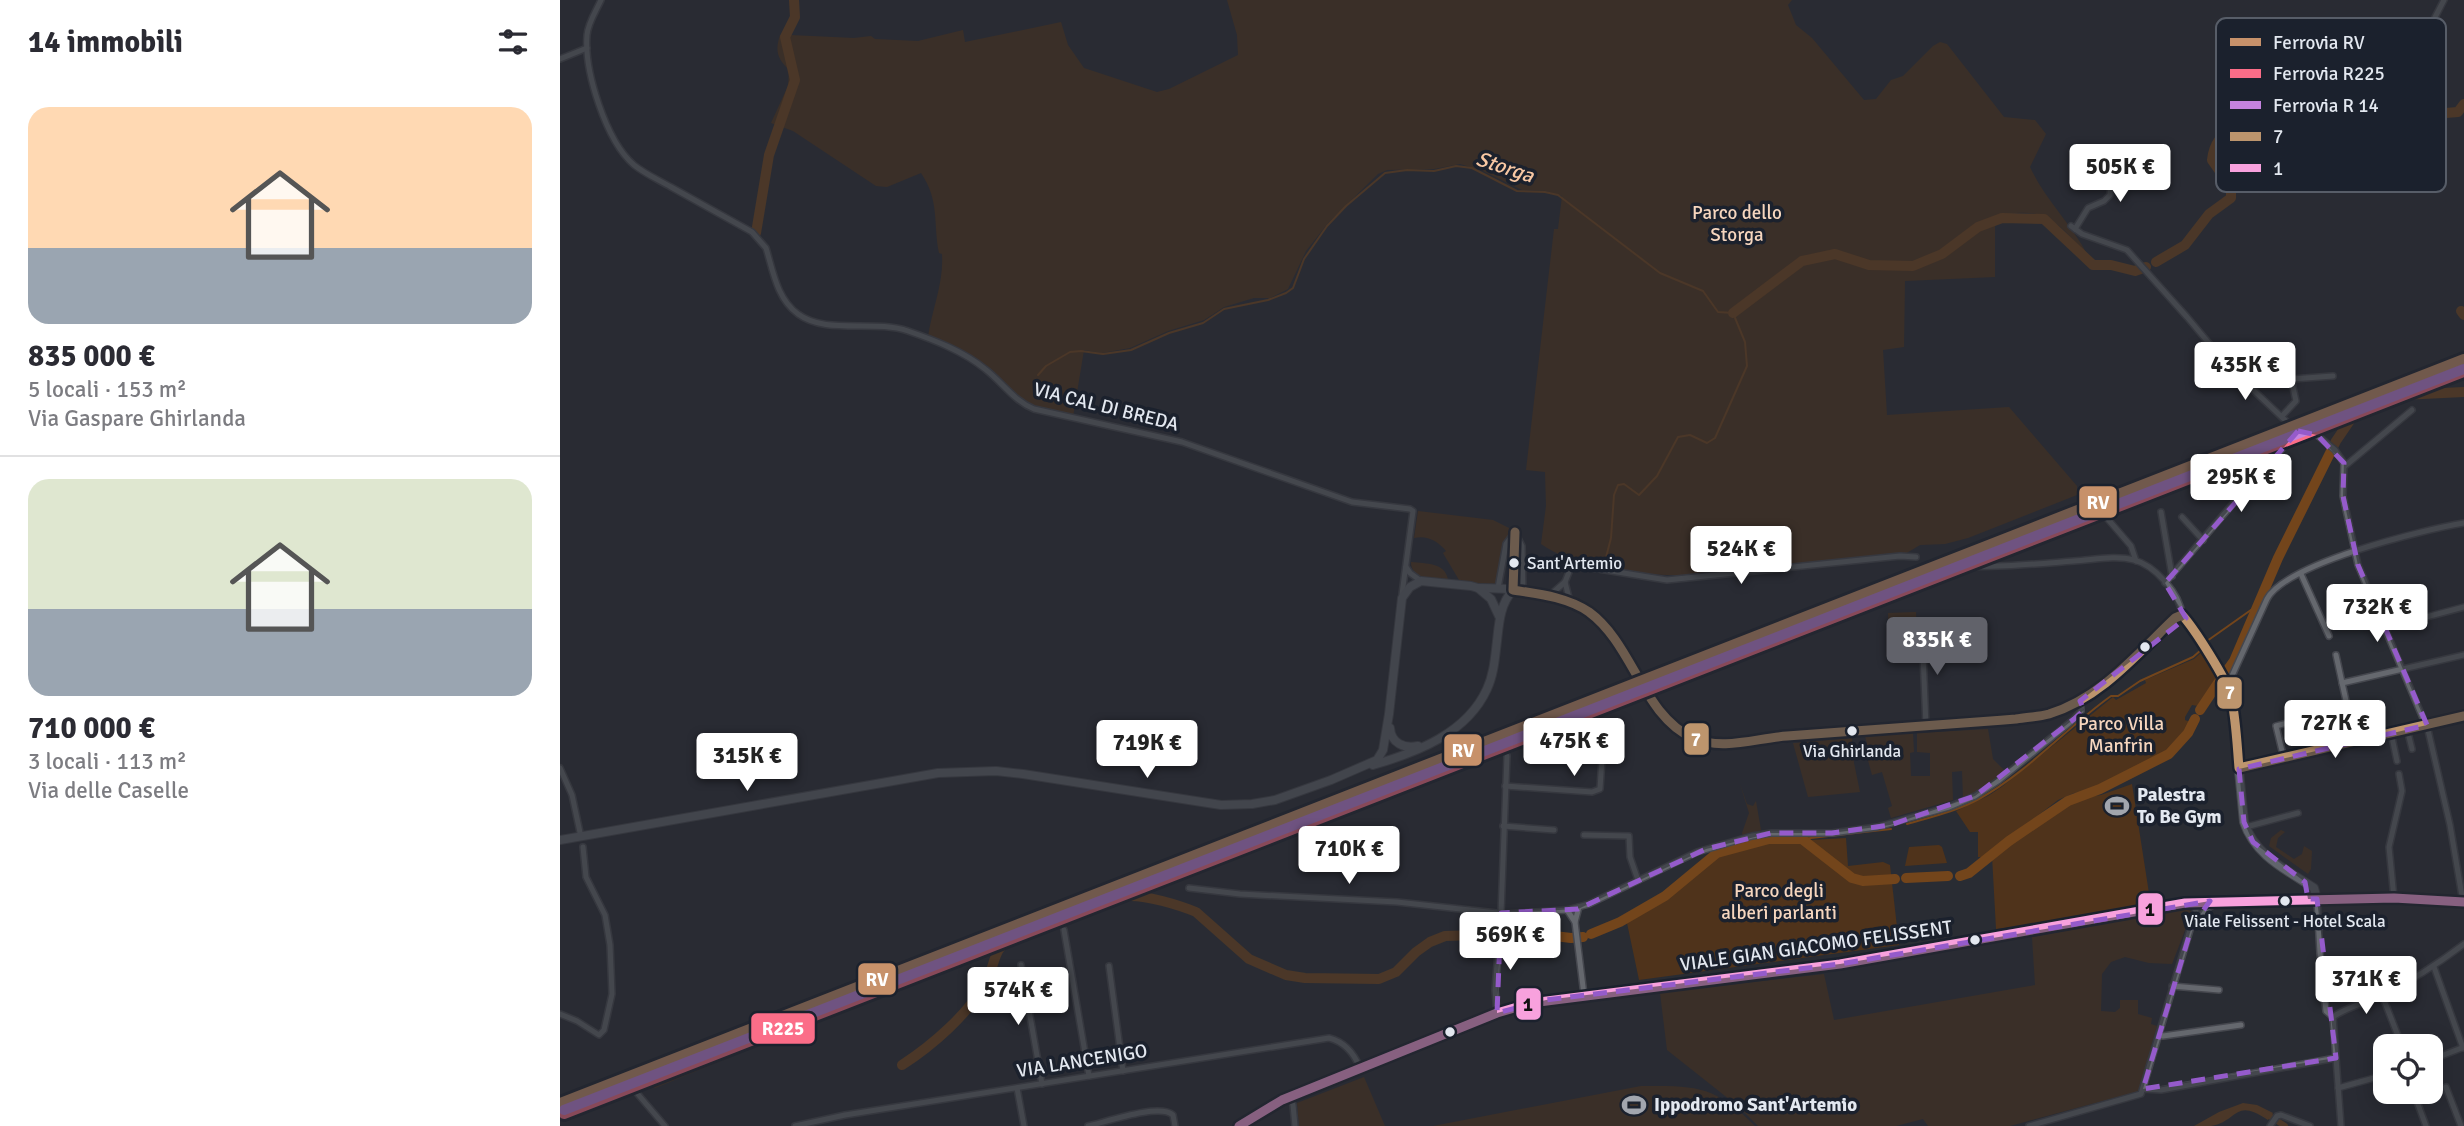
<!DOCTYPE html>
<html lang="it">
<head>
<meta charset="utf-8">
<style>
  body { margin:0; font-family:Signika,sans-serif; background:#f7f7f7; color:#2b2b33; height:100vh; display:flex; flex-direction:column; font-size:26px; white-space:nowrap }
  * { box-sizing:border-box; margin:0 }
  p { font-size:23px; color:#7c7c81 }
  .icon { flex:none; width:38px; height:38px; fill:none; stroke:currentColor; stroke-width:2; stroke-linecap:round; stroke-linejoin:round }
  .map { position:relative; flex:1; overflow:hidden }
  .sheet { display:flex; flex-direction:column; background:#fff; width:560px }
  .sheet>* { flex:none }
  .buttons { position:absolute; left:1813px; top:1034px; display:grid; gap:14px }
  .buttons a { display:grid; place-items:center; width:70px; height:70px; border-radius:14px; background:#fff; box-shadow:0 4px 18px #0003; font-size:35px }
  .price { position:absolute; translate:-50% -60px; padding:0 16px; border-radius:7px; background:#fff; color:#222; font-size:23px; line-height:46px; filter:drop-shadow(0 2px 4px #0008) }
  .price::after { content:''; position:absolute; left:50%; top:42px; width:21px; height:16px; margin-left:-10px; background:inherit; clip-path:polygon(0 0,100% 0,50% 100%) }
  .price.on { background:#61626a; color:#fff }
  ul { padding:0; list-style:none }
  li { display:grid; align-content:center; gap:14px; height:371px; padding:0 28px }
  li+li { border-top:2px solid #e1e1e2 }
  li span { display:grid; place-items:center; height:217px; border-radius:21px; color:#555 }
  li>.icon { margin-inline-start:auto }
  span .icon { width:126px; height:126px; fill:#fffc; stroke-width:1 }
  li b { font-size:30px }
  h2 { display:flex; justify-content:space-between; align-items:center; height:84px; padding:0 28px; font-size:30px }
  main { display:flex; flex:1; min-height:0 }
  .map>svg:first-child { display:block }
</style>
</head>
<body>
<main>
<section class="sheet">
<h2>14 immobili<svg class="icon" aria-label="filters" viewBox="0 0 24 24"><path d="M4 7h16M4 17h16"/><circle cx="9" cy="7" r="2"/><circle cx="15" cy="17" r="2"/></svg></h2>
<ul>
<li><span style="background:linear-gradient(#ffd9b3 65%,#9aa5b1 0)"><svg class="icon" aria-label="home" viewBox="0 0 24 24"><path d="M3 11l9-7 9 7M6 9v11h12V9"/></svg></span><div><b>835 000 €</b><p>5 locali · 153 m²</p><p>Via Gaspare Ghirlanda</p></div></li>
<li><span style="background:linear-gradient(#dfe7d0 60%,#9aa5b1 0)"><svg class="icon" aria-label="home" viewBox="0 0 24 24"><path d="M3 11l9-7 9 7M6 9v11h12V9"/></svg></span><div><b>710 000 €</b><p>3 locali · 113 m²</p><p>Via delle Caselle</p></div></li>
</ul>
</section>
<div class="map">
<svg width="1904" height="1126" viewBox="0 0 1904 1126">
  <rect width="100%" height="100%" fill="#292c33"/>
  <g fill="#4f331b">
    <path d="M 667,0 L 1232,0 L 1228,5 L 1236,25 L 1252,38 L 1304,100 L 1316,99 L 1331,80 L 1343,76 L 1373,46 L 1380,42 L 1387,44 L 1444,117 L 1475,120 L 1486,134 L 1470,167 C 1485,200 1512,224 1528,256 C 1505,232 1492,210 1457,213 C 1443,214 1432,216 1420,223 L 1424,229 L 1435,225 L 1435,277 L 1345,281 L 1344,347 L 1323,350 L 1327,415 L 1449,407 L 1517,486 L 1517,495 L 1408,538 L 1385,544 L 1360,545 L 1345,554 L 1333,553 C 1236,564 1064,601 981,544 L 986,506 L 985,472 L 966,470 L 994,229 L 998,229 L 1002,196 L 986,191 L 962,190 L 921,170 L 900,164 L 874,169 L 827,170 L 818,174 L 768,223 L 746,251 L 728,289 L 710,298 L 694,298 L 664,307 L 644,320 L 608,331 L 570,348 L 542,353 L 524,350 L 513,417 L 489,412 L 466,404 L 415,358 L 368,337 C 372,309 384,283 382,254 L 379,253 C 373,223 380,201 361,173 L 327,187 L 316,186 L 233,131 L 211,123 L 228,86 L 229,70 C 217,58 215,51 220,35 L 225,37 L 227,33 L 230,35 L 294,38 L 311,36 L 315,39 L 358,41 L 403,30 L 405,42 L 501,22 L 508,45 L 524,68 L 597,92 L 609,89 L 678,55 L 677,35 Z"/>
    <path d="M 858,511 L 933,520 L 949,528 L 950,533 L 937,584 L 901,583 L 899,580 L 883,553 L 886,551 C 878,541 867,535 854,538 Z"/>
    <path d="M 851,562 C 867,564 884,562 888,579 C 874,581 851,579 851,562 Z"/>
    <polygon points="1356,612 1357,641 1329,642 1328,613"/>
    <polygon points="1643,651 1658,676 1656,678 1658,681 1638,706 1632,705 1625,717 1625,720 1630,722 1613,747 1546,784 1531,791 1514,793 1498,800 1424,857 1418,857 1418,832 1410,832 1396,811 1428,796 1443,786 1553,697 1556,700 1586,683 1585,680 1634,659"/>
    <polygon points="1428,729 1433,759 1447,773 1412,795 1403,798 1402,771 1392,772 1393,800 1331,818 1328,808 1332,806 1322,772 1312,775 1306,753 1309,752 1305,736 1353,733 1354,752 1350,753 1351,776 1370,776 1370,753 1357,752 1357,733"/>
    <polygon points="1292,738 1294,763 1300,792 1248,797 1233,743"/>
    <polygon points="1180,784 1187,804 1193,806 1196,801 1201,830 1183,837 1182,833 1189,813"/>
    <polygon points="1572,784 1591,906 1502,922 1436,929 1432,856 1521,798 1541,795"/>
    <polygon points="1721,830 1725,832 1718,838 1716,847 1734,859 1742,854 1744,846 1752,851 1751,869 1748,874 1709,846 1711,838"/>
    <polygon points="1286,838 1288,866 1323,862 1330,865 1339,945 1079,980 1067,923 1110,895 1155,857 1163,852 1213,842"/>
    <polygon points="1379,845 1382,847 1387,863 1345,866 1349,847"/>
    <polygon points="1627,909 1632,912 1612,964 1589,963 1565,957 1551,962 1542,974 1541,1011 1555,1012 1560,1008 1560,1000 1578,1000 1578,1014 1592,1018 1591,1024 1597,1026 1579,1090 1576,1092 1450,1126 1368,1126 1363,1119 1336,1126 1198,1126 1179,1107 1107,1050 1100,993 1264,974 1274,1020 1475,985 1472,937"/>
    <polygon points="226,1019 230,1033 95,1088 76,1079"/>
    <polygon points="804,1077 825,1126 739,1126 737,1103"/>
    <path d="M 1081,1086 C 1137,1086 1154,1085 1195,1126 L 873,1126 Z"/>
  </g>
  <path fill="#73451b" d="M 1683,1103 L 1697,1105 L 1713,1113 L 1708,1120 C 1674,1097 1679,1121 1651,1126 C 1646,1126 1639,1126 1634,1126 L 1659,1112 Z"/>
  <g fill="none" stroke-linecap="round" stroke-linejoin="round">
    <g stroke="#73451b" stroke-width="2">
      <polyline points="478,375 486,366 510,352 521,351 543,354 571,350 609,333 643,323 664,309 708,300 726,293 733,288 744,259 767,226 786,206 825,173 847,170 874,171 896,166 912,168 957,191 985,192 998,195 1100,273 1143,291 1158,312 1173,313 1185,342 1187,366 1155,438 1147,443 1130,435 1118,437 1097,476 1079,495 1064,484 1058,485 1054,495 1051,538 1044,565"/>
      <polyline points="1647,641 1698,605"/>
      <path d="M 1347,824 C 1371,817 1397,811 1419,799 C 1468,772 1506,728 1551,696 L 1558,696 L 1580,681 L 1633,657 L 1641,650"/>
      <polyline points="1242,839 1331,829"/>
    </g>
    <polyline stroke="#73451b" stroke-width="6" points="1705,1113 1725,1126"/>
    <g stroke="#73451b" stroke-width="10">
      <polyline points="196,233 209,155 235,80 225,37 235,17 234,0"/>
      <path d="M 1596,262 L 1625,245 L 1649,214 L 1671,198 L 1671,187 L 1652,160 C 1656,123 1690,124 1720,123 C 1736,142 1752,153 1776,160 L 1787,154 L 1794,131 L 1837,117 L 1898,112 L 1904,104"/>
      <polyline points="1901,311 1904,315"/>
      <polyline points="1173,313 1242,261 1275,254 1309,265 1353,266 1382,254 1418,227 1442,218 1484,219 1533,265 1551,265 1575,271 1586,267"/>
      <polyline points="1664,675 1674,661 1718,558 1776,441 1791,419 1806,409 1842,395 1904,392"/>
      <polyline points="1640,710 1658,683"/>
      <polyline points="1400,876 1409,873 1449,841 1508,801 1540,789 1609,754 1628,733 1635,719"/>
      <polyline points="1346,878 1388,876"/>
      <polyline points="1031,934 1060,922 1105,896 1157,853 1209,839 1242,839 1292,878 1303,881 1335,879"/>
      <path d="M 342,1065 C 373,1045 407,1015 426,983 C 432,973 433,957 440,948 C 449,937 552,897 568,896 C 586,895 619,905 636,912 L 689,959 L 726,975 L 745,978 L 819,979 L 836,972 L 856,952 L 870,942 L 885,936 L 917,935 L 937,929 L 1011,938 L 1023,937"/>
    </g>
    <g stroke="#45474e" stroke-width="8">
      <g id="street">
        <path d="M 41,0 C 36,11 28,23 27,35 C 24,71 46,141 74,165 C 85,174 99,180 111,187 C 138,202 165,217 192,232 L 206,248 C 213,271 217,299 238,314 C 266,335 314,319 348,331 C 374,340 403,351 425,369 C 442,382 454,401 474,409 L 622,442 L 792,502 L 850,509 L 853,511 L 842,594"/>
        <polyline points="1860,46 1884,0"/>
        <polyline points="0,59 27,48"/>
        <polyline points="1511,226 1522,234 1567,250 1627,317 1669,367 1727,422"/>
        <polyline points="1515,229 1528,208 1544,201 1550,195 1553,157"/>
        <polyline points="1732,379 1773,376"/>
        <polyline points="1722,416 1736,401 1726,355"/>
        <polyline points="1734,428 1757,435 1775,450 1784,463 1783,496 1798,565 1868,730 1890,825 1903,902"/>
        <polyline points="1785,466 1852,410"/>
        <polyline points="1601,512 1612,576"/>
        <polyline points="1546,517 1571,546 1576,561"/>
        <polyline points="1622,517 1643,540"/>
        <path d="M 1395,566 C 1435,568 1474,564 1514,561 C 1533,560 1555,555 1574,560 C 1594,565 1620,593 1622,615"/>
        <polyline points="846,567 850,573 861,581"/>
        <polyline points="1741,574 1769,636"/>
        <polyline points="1005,582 1010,602"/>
        <polyline points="1605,583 1682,493 1738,431"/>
        <polyline points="938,588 946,544 955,532 962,546 963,592"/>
        <polyline points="989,596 1005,582 1011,567 1014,565 1107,580 1340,556 1356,557"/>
        <polyline points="1825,628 1904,607"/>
        <polyline points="1362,630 1366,726"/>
        <polyline points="1776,655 1795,742"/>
        <path d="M 1665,683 L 1671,678 L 1707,599 C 1727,563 1862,530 1904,523"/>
        <polyline points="1782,683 1904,655"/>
        <polyline points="1847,729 1852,749"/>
        <polyline points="1831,733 1837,761"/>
        <polyline points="1724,759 1716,726 1738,720"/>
        <polyline points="0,768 12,795 21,837"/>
        <polyline points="1679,768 1904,716"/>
        <polyline points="945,786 1032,792 1040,789 1044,727"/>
        <polyline points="943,826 994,830"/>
        <polyline points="1686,827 1738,813"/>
        <polyline points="1024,835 1069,836 1070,857 1078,880"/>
        <polyline points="629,888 680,894 837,902 946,914 1007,910 1029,904 1137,852 1192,836 1211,833 1272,833 1317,827 1389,807 1415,796 1438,781 1514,719 1521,711 1520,701"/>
        <polyline points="1834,898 1829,847 1842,791 1839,774"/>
        <polyline points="1757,899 1760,953 1766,1011 1773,1017"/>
        <polyline points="1007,910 1015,922 1019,907"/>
        <polyline points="1636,920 1646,909 1655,904"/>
        <polyline points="1015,922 1024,995"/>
        <polyline points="504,930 529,1076"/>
        <polyline points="461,965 482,1084"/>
        <polyline points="549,966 563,1071"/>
        <polyline points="1874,967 1903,1048"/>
        <polyline points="1612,986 1659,990"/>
        <polyline points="1822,995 1842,1046"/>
        <polyline points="937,1013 935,990 941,913 947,756"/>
        <polyline points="0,1014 17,1021 39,1035 44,1030 52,994 50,945 45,915 26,877 23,847"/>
        <polyline points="1599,1035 1603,1036 1681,1025"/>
        <polyline points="1871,1060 1904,1047"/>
        <polyline points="1886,1087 1901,1126"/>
        <polyline points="457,1088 464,1126"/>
        <polyline points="1778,1088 1825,1075"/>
        <polyline points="1583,1089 1601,1090 1776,1058"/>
        <polyline points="76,1092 105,1126"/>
        <polyline points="730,1097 733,1105 735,1126"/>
        <polyline points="1856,1099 1866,1126"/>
        <path d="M 235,1126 L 285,1115 L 769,1038 C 785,1042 794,1053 800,1068"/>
        <path d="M 528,1126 C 546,1122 599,1103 613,1115 L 615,1126"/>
        <polyline points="1469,1126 1581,1094 1638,903"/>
        <polyline points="1710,1126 1717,1116 1721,1115 1750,1126"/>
        <path d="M 1781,1126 L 1773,1017 C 1788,1006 1807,1003 1824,994 C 1853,980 1879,963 1904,944"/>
      </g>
    </g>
    <g stroke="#45474e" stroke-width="10">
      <g id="secondary">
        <path d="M 918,588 C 959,588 1011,593 1042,623 C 1056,637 1066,656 1076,673"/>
        <path d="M 1084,686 C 1103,715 1119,739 1156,744 L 1466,718 C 1535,707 1567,663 1615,618 L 1622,615 C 1637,627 1666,680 1672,699 L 1684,822 C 1695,856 1727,870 1754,888 L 1757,899"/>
        <path d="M 830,728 C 831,743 844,749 858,746"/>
        <path d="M 813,765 C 858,752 907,733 927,689 C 934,674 935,657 937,641 C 939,623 940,604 953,590"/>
        <polyline points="0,840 378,773 436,771 463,774 661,805 692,804 715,800 771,780 817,760 823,750 829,714 842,598 850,587 861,581 911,586 918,588 931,599 939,616"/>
      </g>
    </g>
    <g stroke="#45474e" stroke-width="11">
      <polyline id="primary" points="679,1126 722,1100 937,1013 971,1003 1280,964 1625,903 1834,898 1904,902"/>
    </g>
    <use href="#street" stroke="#65686e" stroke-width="5"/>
    <use href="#secondary" stroke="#60646c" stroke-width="8"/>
    <use href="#primary" stroke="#646974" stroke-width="9"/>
    <g stroke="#1b212d" stroke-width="14">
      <path id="bus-1" d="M 955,532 L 953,590 C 979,594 1007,597 1029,612 C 1073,644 1083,716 1133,738 C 1162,751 1197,738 1227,736 C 1304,730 1380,725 1456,719 C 1467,717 1478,717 1489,714 C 1541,698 1577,654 1615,618 L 1622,615 C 1634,628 1667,680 1671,696 C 1676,719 1677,744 1679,768 L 1904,716"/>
    </g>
    <g stroke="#1b212d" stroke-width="14">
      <polyline id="bus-2" points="679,1126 722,1100 937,1013 971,1003 1280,964 1625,903 1834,898 1904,902"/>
    </g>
    <use href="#bus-1" stroke="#bd956d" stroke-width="9"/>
    <use href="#bus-2" stroke="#f8a1dd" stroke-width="9"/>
    <g stroke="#1b212d" stroke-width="16">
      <polyline id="rail-1" points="0,1103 1904,359"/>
    </g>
    <g stroke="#1b212d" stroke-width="16">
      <polyline id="rail-2" points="4,1114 1904,372"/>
    </g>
    <g stroke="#1b212d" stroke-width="16">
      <polyline id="rail-3" points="4,1110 1904,369"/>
    </g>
    <use href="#rail-1" stroke="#c7916a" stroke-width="10"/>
    <use href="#rail-2" stroke="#fb6d88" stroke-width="10"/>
    <use href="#rail-3" stroke="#c483df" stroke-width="10"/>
  </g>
  <path d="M0 0H1904V1126H0ZM 1738,431 L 1757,435 L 1784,463 L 1783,496 L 1798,565 L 1867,725 L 1679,769 L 1684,822 L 1693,842 L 1745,882 L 1748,899 L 1757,899 L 1776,1058 L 1583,1089 L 1632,926 L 1650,901 L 1280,964 L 986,1000 L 937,1013 L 941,913 L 1018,909 L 1146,849 L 1211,833 L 1272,833 L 1330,825 L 1415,796 L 1514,719 L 1524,710 L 1520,701 L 1626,618 L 1605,583 Z" fill="#292c33" fill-opacity=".55" fill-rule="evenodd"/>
  <path fill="none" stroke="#955bcb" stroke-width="5" stroke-dasharray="14 9" stroke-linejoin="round" d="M 1738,431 L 1757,435 L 1784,463 L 1783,496 L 1798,565 L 1867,725 L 1679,769 L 1684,822 L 1693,842 L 1745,882 L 1748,899 L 1757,899 L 1776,1058 L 1583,1089 L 1632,926 L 1650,901 L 1280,964 L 986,1000 L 937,1013 L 941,913 L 1018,909 L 1146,849 L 1211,833 L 1272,833 L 1330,825 L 1415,796 L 1514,719 L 1524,710 L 1520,701 L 1626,618 L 1605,583 Z"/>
  <defs>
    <g id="stadium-bare" transform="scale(1.89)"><path d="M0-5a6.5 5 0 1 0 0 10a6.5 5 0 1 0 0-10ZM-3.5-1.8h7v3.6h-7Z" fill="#a2a6ae" stroke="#1b212d" stroke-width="2.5" paint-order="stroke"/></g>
  </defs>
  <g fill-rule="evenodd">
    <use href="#stadium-bare" x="1557" y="806"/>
    <use href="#stadium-bare" x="1074" y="1105"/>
  </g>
  <g fill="#e3e8f0" stroke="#1b212d" stroke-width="2.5">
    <circle cx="954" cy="563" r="6"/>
    <circle cx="1585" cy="647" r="6"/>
    <circle cx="1292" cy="731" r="6"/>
    <circle cx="1725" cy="901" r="6"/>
    <circle cx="1415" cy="940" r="6"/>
    <circle cx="890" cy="1032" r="6"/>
  </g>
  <g text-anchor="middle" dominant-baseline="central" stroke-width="7" stroke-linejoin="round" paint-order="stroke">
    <g font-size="17" fill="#e3e8f0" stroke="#1b212d">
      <text x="967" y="563" text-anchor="start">Sant'Artemio</text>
      <text x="1292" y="751">Via Ghirlanda</text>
      <text x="1725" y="921">Viale Felissent - Hotel Scala</text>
    </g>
    <g font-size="19" fill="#f6d6be" stroke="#1b212d">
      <text x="1177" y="213">Parco dello<tspan x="1177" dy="22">Storga</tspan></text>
      <text x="1561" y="724">Parco Villa<tspan x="1561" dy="22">Manfrin</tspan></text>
      <text x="1219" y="891">Parco degli<tspan x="1219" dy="22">alberi parlanti</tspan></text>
    </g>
    <g font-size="19" fill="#e3e8f0" stroke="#1b212d">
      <text transform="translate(546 407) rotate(14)">VIA CAL DI BREDA</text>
      <text transform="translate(1256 946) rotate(-8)">VIALE GIAN GIACOMO FELISSENT</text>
      <text transform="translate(522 1061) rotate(-9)">VIA LANCENIGO</text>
    </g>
    <g font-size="19" font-weight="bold" fill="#e3e8f0" stroke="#1b212d" text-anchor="start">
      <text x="1577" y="795">Palestra<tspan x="1577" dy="22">To Be Gym</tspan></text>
      <text x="1094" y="1105">Ippodromo Sant'Artemio</text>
    </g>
    <g font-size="21" font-style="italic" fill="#f7c7a3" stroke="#1b212d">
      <text transform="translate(945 167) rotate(18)">Storga</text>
    </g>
  </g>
  <rect x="1656" y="18" width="230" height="174" rx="10" fill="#1b212d" stroke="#575d68" stroke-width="2"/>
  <rect x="1670" y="38" width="31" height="8" fill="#c7916a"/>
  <rect x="1670" y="69" width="31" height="9" fill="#fb6d88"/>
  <rect x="1670" y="101" width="31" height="8" fill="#c483df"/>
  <rect x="1670" y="132" width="31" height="9" fill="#bd956d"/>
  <rect x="1670" y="164" width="31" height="8" fill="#f8a1dd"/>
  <g font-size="19" fill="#e3e8f0">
    <text x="1713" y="49">Ferrovia RV</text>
    <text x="1713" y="80">Ferrovia R225</text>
    <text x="1713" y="112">Ferrovia R 14</text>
    <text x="1713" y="143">7</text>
    <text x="1713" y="175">1</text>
  </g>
  <g stroke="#1b212d" stroke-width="2.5">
    <rect x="1518" y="485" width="40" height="34" rx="7" fill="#c7916a"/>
    <rect x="1656" y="676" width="27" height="34" rx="7" fill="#bd956d"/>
    <rect x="1123" y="722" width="27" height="34" rx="7" fill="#bd956d"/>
    <rect x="883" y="733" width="40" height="34" rx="7" fill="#c7916a"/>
    <rect x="1577" y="892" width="27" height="34" rx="7" fill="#f8a1dd"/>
    <rect x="297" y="962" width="40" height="34" rx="7" fill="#c7916a"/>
    <rect x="955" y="987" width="27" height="34" rx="7" fill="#f8a1dd"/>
    <rect x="190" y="1012" width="66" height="33" rx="7" fill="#fb6d88"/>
  </g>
  <g font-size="19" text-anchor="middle" font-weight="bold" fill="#fff">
    <text x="1538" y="509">RV</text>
    <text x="1670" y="699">7</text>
    <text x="1136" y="746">7</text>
    <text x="903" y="757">RV</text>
    <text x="317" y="986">RV</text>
    <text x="223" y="1035">R225</text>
  </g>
  <g font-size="19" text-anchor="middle" font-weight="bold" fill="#111">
    <text x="1590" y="916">1</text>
    <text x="968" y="1011">1</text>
  </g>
</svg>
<div class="buttons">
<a><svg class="icon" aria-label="locate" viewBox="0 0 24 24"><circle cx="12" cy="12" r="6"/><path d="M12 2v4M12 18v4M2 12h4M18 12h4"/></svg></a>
</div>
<b class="price" style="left:1560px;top:204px">505K €</b>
<b class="price" style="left:1685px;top:402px">435K €</b>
<b class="price" style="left:1681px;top:514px">295K €</b>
<b class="price" style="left:1181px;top:586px">524K €</b>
<b class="price" style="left:1817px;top:644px">732K €</b>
<b class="price on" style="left:1377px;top:677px">835K €</b>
<b class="price" style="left:1775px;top:760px">727K €</b>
<b class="price" style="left:1014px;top:778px">475K €</b>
<b class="price" style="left:587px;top:780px">719K €</b>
<b class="price" style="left:187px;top:793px">315K €</b>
<b class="price" style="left:789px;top:886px">710K €</b>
<b class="price" style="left:950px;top:972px">569K €</b>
<b class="price" style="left:1806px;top:1016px">371K €</b>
<b class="price" style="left:458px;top:1027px">574K €</b>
</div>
</main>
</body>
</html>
